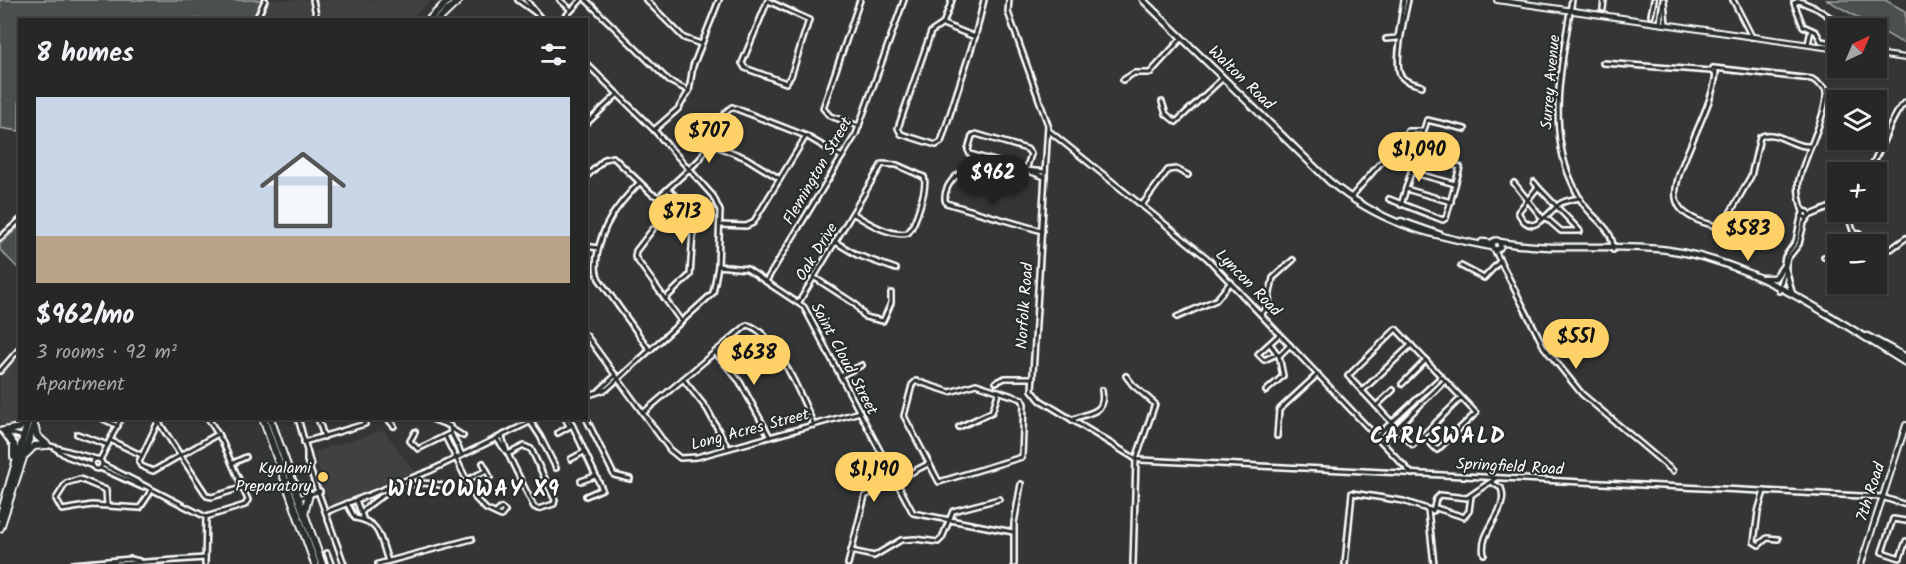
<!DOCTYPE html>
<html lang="en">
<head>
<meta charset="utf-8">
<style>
  body { margin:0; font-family:Kalam,sans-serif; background:#323434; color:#f1f3f6; height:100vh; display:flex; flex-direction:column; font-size:22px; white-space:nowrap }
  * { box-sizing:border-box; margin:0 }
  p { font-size:20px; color:#a4a6a8 }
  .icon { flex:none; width:33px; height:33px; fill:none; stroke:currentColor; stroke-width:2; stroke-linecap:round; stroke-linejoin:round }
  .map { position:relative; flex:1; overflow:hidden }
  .panel { position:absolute; left:18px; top:18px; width:570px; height:402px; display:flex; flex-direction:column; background:#262828; border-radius:0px; box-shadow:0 2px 4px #0004,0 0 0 2px #424445 }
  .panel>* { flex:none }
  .needle { width:39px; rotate:44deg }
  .buttons { position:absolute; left:1827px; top:18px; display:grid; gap:12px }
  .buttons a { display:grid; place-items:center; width:60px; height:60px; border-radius:0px; background:#262828; box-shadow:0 2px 4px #0004,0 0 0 2px #424445; font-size:30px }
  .price { position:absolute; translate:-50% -51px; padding:0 14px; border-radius:21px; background:#ffd166; color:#111; font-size:20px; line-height:39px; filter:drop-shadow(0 2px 3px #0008) }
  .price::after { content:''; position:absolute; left:50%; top:36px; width:18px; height:14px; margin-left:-9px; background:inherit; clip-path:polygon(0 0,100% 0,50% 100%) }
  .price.current { background:#222; color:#fff }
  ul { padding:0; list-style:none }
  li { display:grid; align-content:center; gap:12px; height:318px; padding:0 18px }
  li span { display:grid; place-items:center; height:186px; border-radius:0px; color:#555 }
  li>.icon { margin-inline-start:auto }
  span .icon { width:108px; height:108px; fill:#fffc; stroke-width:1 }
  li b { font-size:26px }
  h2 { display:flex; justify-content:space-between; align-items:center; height:72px; padding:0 18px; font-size:26px }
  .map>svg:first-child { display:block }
</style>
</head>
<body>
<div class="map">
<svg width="1906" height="564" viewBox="0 0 1906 564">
  <rect width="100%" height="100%" fill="#333536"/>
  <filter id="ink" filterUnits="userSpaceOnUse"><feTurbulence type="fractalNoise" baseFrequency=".0167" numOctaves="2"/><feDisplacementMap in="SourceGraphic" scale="12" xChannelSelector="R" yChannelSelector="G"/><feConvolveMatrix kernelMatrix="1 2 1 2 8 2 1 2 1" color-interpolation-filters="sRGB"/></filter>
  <g filter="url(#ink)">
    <g fill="#404243">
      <polygon points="269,0 432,0 409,19 260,20"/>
      <polygon points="19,353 19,417 12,427 0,423 0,375"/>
      <polygon points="384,430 415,473 397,477 331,508 314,452"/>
    </g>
    <g fill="#4c4f50" stroke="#a6a7a8" stroke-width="1.5">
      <polygon points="0,0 269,0 260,19 20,20 19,131 0,128"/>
      <polygon points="1827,0 1885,0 1905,11 1906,45"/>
      <polygon points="19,227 19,269 0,250 0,244"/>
    </g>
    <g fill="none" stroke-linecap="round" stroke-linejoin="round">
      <g stroke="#fff" stroke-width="8">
        <g id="minor">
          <polyline points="313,0 317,20"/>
          <polyline points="518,0 536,13"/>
          <polyline points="526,0 542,20"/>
          <polyline points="560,0 571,10"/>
          <polyline points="586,0 669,81 689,91"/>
          <polyline points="646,0 684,38 701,44"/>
          <polyline points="768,0 742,63 745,68 786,83 791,76 809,20 768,1"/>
          <polyline points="952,0 943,24 931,32 898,128 901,134 936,145 941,142 975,37 984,0"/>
          <polyline points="1009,0 1008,12 1048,125 1032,390 1040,400 1136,459 1133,564"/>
          <path d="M 1408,0 C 1405,14 1393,64 1401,76 C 1405,82 1415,84 1422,86"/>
          <path d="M 1572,0 C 1563,56 1548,119 1568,173 C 1572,183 1576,193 1582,202 C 1592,219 1614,227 1613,250"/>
          <polyline points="1664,0 1666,24"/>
          <polyline points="1733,0 1752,37"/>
          <polyline points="1603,9 1604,0"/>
          <polyline points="1651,15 1654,0"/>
          <polyline points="256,20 265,0"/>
          <polyline points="562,20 581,0"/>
          <polyline points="1660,23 1663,0"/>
          <polyline points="943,24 975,37"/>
          <polyline points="1386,39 1398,38 1404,0"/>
          <polyline points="1808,44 1811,30"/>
          <polyline points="1838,44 1821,41 1816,32 1803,26 1794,3 1799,1 1816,8 1847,28"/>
          <polyline points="1876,47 1880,47"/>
          <polyline points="586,63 654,130 713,196 720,211 718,266 713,293 607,389 586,396"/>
          <polyline points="1603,63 1711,71"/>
          <polygon points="1713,68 1716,70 1714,73 1711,71"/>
          <path d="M 1714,68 L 1812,79 L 1825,88 C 1832,105 1804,157 1799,180 C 1797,191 1800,202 1803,212"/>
          <path d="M 1716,72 C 1714,108 1671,172 1676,198 C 1679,219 1712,226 1729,228 L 1730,216 L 1725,219 L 1723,226"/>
          <polyline points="1123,80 1134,73 1150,73 1182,38"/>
          <polyline points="1162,102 1166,114 1176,122 1223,78"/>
          <polyline points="586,124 618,94"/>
          <polyline points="859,126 830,116 823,108 860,0"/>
          <polyline points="654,130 678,109 689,91 693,66 719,0"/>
          <polyline points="1048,130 1207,258 1412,474"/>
          <polygon points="976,134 1027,149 1031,154 1026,170 970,154 968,150 972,136"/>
          <polyline points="1422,136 1457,145"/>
          <polyline points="1404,137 1420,141"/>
          <polyline points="709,143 746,158 780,179"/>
          <polyline points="1411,172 1455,184"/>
          <path d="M 1868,172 C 1880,155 1892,112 1906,102"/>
          <path d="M 959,174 C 950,180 942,193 946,203 L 1042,231"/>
          <polyline points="586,177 605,159 613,157 652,194 659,197 700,159 726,112 732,107 806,136 842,157"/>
          <polyline points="1045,177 1026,170 1045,172"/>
          <polyline points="1534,182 1538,187"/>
          <path d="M 639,183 C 617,206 602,224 597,256 C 596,265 595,271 599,279 L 649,349"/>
          <polyline points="1514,183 1543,219"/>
          <polyline points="1406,189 1451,202"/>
          <polyline points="1352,196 1408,131 1422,131"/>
          <polyline points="1389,199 1443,220 1446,218 1460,167 1416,154"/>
          <polyline points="1142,205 1168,170 1176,169 1188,175"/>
          <polyline points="1401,205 1427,120 1465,129"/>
          <polyline points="1847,212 1854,234"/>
          <path d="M 1729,215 L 1751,176 L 1760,137 C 1775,128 1792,148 1810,146"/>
          <polyline points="1809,216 1838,204"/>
          <path d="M 1545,217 L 1561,231 L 1580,231 L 1538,187 L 1518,212 C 1532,241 1546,213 1561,203 C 1567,200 1574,199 1580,198"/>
          <polyline points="720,225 746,226 753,223 806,136"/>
          <polyline points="1730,228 1754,241"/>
          <polyline points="653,229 636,251 635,257 681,321"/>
          <circle cx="1857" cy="238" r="4.5"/>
          <polyline points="0,238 20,220"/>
          <polyline points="1862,242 1872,244"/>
          <polyline points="837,243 857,255 896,269"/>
          <polyline points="586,246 598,248"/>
          <polyline points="1876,246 1891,249 1906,238"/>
          <polyline points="1494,249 1544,347 1582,394 1673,471"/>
          <polyline points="1824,257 1838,255"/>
          <polyline points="718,266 747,269 804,307 913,513 1013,532"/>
          <polyline points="1461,266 1484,278 1500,261"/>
          <polyline points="1783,269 1785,257 1796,241 1801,217"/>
          <polyline points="815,278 855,304 865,317 883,321 891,303 891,293"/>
          <polyline points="766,281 856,134 904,0"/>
          <polyline points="1779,291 1788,258 1799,244 1804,223 1809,216 1808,212 1804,211 1802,216 1807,218"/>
          <polyline points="665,299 690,275 694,218 691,211 669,190"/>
          <path d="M 799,302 L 882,164 L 897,165 L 924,177 C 928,187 915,225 908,233 C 891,237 868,223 854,214"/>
          <path d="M 1261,314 L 1269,305 C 1269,294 1271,289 1273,278 L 1293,260"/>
          <polyline points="1177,317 1216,300 1231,282"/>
          <polyline points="586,335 670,450 680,458 697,457 860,412"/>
          <polyline points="715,352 740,382 770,437"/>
          <polyline points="1277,354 1264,360 1258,354 1280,334"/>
          <polyline points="1279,356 1290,345"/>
          <polyline points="0,371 20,348"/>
          <polyline points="840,376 862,365"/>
          <polyline points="1126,376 1133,385 1155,404 1136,459 1141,460 1882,497 1906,505"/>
          <polyline points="683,379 707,409 728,448"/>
          <polygon points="916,381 950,392 976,384 1022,399 1024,404 1022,457 939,482 904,416 912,385"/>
          <polyline points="996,382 1005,378 1033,378"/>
          <polyline points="1402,384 1426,360"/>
          <polyline points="600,390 616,375"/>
          <polyline points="1266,391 1283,376 1279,356 1270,344"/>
          <polyline points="1362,391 1411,345"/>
          <polyline points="1376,406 1393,390"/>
          <path d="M 643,413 L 747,325 C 776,331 802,399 814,425"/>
          <polyline points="101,418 118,426"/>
          <polyline points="156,418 207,496 212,497 244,487"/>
          <polyline points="298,418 311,465"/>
          <polyline points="318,418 324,437"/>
          <polyline points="387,418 394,426"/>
          <polyline points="528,418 540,436 556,468"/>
          <polyline points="565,418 569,426"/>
          <polyline points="569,418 602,489 586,496"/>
          <polyline points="586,418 614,475 630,479"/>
          <path d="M 1072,420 C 1090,411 1106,415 1102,390"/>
          <polyline points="158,422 139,462 141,466 153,471 218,434"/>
          <polyline points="959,427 992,412 999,391"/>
          <polyline points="452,429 463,436"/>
          <polyline points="0,430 24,437"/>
          <polyline points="415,432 410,441 418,449 451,433 450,426 429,418"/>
          <polyline points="451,433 462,455"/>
          <polyline points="558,433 572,425"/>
          <polyline points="77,434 108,445"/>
          <polyline points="1422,435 1437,450 1476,413 1396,329 1348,376 1413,445 1461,398"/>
          <polyline points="445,436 476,499 486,509 501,516 505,511 501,508 497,512"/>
          <polyline points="1277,436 1279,410 1318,374"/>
          <polyline points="1377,436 1441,377"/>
          <polyline points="502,437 507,452"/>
          <polyline points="497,439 508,454 534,507 538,509 554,504 555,500 531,449 524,446 508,454"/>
          <polyline points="110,440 141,455"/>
          <polyline points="304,442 365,424"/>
          <polyline points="1382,442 1445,381"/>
          <polyline points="47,445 96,459"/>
          <polyline points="56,449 66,456 93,466"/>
          <polyline points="307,452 307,461 344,564"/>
          <polyline points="571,459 584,452"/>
          <circle cx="97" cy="464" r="5"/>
          <polyline points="100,460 121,418"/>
          <polyline points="233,463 246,457"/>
          <polyline points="483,463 490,477"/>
          <polyline points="102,464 206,517"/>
          <polyline points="100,468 142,487"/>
          <polyline points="467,480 487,470"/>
          <polyline points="581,481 595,476"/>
          <polyline points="1764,491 1758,512 1754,542 1759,545 1767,538 1778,539"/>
          <polyline points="299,498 320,491"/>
          <polyline points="356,500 363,518"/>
          <path d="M 347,503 L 355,518 C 381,522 380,539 388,561"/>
          <polyline points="107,505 106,490 80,479 66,483 56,499 62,510 92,505 140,508 151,491"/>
          <polyline points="1436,508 1464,517 1469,511 1471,496"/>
          <polyline points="1428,510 1434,564"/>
          <polyline points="326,512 432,470 538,418"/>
          <path d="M 361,513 C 381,491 416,477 444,486"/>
          <polyline points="206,517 245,505 248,500 222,441 208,418"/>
          <polyline points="1906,521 1893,519 1882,552 1900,558 1906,541"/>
          <polyline points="851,551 874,556 901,540 915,539 938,542 942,538 953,511 999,499"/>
          <polyline points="327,553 331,564"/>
          <path d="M 1484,554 C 1478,531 1510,511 1501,488 L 1491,482"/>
          <polyline points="108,561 117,564 205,558"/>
          <polyline points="73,564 131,559 139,561"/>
          <polyline points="205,564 206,517"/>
          <polyline points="378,564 472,539"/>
          <polyline points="848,564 865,496 928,464"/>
          <polyline points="1014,564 1014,523 1021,484"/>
          <polyline points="1345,564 1352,493 1403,501 1433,511 1436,499 1440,495 1467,498 1496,478"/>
        </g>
      </g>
      <g stroke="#fff" stroke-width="8">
        <g id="tertiary">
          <polyline points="1497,0 1838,49"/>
          <polyline points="1876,54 1906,58"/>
          <polyline points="1861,564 1906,425"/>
        </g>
      </g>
      <g stroke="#fff" stroke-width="9">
        <g id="secondary">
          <path d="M 1143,0 L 1329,181 C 1380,224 1429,235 1492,247"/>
          <polyline points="1401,221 1441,235"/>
          <circle cx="1496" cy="245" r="4.5"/>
          <polyline points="1482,242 1493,243"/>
          <path d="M 1499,242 C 1555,252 1613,243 1668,250 C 1756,262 1833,318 1906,363"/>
          <polyline points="1785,268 1792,294"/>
          <polyline points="1763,278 1775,278 1783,267"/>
          <polyline points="1867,336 1906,357"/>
        </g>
      </g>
      <g stroke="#fff" stroke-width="10">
        <g id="primary">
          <polyline points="429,20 449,0"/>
          <polyline points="438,20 459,0"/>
          <polyline points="263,418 315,564"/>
          <polyline points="270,418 322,564"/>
          <polyline points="35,428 37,436 47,445"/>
          <polyline points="4,431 14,445 14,457"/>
          <polyline points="4,431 19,428 26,420"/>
          <polyline points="26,454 34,446 46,445"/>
          <polyline points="295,484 309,494 304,514"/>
          <polyline points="0,517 29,418"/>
          <polyline points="0,528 36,418"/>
        </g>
      </g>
      <use href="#minor" stroke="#2a2d2e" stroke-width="3"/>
      <use href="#tertiary" stroke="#2a2d2e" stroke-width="4"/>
      <use href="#secondary" stroke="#2a2d2e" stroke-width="4.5"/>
      <use href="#primary" stroke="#2a2d2e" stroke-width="6"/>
    </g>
  </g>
  <circle fill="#ffd166" stroke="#2a2d2e" stroke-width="2" cx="323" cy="477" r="6"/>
  <g text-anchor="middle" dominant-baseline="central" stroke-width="4.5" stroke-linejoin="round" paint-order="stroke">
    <g font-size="16" fill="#fff" stroke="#2a2d2e">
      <text transform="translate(1241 78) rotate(44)">Walton Road</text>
      <text transform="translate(1551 82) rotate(-85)">Surrey Avenue</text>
      <text transform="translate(818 171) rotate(-60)">Flemington Street</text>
      <text transform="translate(817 252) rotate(-58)">Oak Drive</text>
      <text transform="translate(1248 283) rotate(46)">Lyncon Road</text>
      <text transform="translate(1025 306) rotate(-86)">Norfolk Road</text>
      <text transform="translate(844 359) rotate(62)">Saint Cloud Street</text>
      <text transform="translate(750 430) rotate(-15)">Long Acres Street</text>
      <text transform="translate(1510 467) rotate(3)">Springfield Road</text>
      <text transform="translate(1871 492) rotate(-72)">7th Road</text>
    </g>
    <g font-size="16" fill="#fff" stroke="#2a2d2e" text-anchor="end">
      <text x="311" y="468">Kyalami<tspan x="311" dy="18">Preparatory</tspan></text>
    </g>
    <g font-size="22" font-weight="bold" letter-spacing="1.5" fill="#fff" stroke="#2a2d2e">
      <text x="1438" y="437">CARLSWALD</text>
      <text x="474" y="490">WILLOWWAY X9</text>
    </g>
  </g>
</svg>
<div class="buttons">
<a><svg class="needle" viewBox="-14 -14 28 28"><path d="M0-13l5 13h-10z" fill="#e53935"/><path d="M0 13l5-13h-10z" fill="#a4a6a8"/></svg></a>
<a><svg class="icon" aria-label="layers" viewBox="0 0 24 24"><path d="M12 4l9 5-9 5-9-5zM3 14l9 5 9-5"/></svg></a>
<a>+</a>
<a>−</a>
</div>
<b class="price" style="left:709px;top:164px">$707</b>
<b class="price" style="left:1419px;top:183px">$1,090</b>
<b class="price current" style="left:993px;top:206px">$962</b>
<b class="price" style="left:682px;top:245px">$713</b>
<b class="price" style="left:1748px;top:262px">$583</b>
<b class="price" style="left:1576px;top:370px">$551</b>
<b class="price" style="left:754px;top:386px">$638</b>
<b class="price" style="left:874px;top:503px">$1,190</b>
<section class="panel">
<h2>8 homes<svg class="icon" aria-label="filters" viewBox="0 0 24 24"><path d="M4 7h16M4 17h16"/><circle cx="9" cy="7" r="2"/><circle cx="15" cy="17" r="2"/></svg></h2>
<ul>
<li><span style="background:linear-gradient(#c9d6e8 75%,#b9a48a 0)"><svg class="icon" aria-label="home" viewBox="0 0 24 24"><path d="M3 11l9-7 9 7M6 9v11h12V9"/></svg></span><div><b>$962/mo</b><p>3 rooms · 92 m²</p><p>Apartment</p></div></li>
</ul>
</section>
</div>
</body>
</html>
